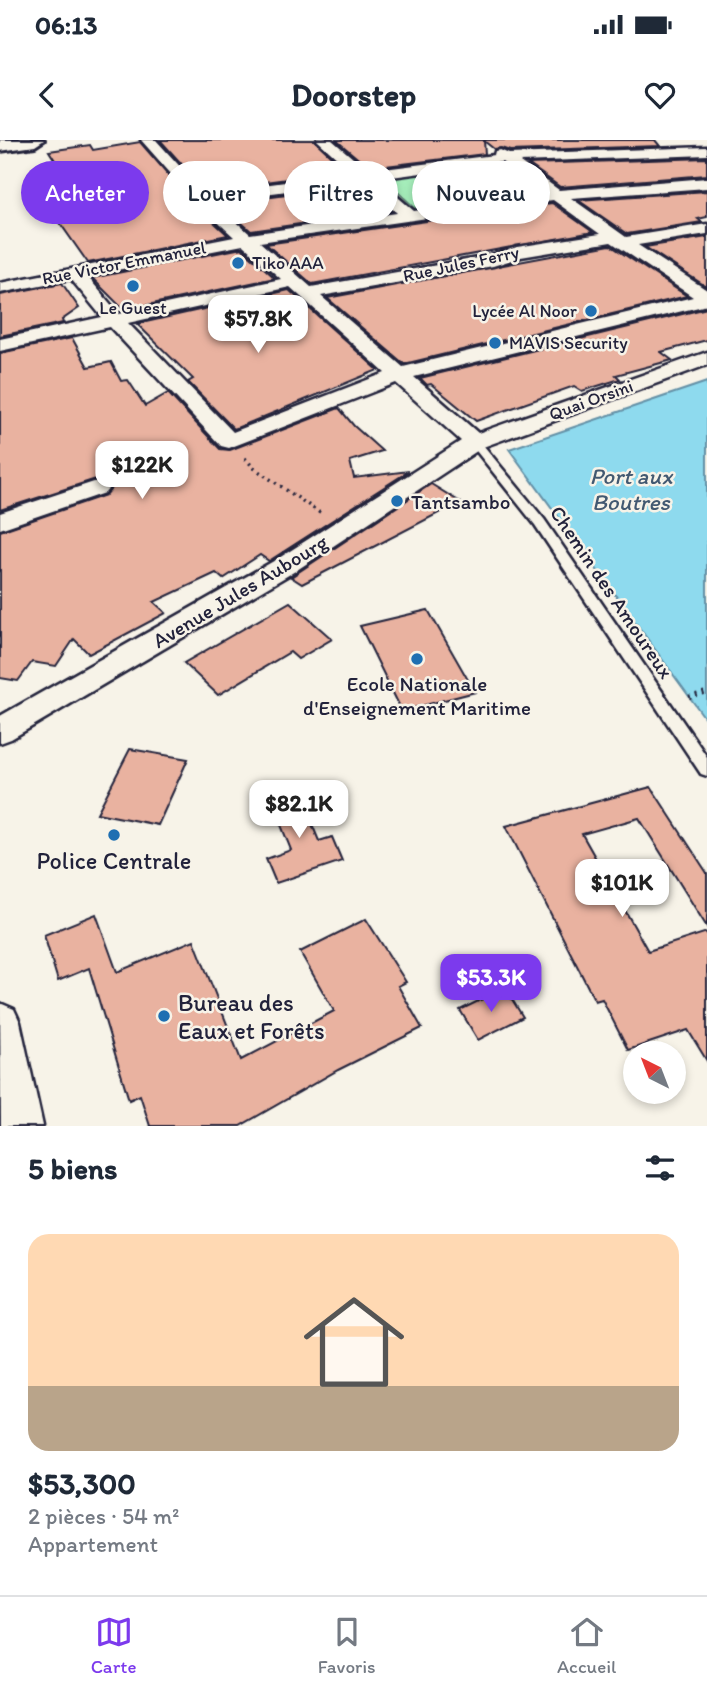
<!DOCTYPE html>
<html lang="fr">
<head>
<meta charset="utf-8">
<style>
  body { margin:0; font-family:Itim,sans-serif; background:#f2f2f3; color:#1f2937; height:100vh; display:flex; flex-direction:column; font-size:26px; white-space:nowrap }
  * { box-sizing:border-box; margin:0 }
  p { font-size:23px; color:#747a83 }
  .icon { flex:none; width:38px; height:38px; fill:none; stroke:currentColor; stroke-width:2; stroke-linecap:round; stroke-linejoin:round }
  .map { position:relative; height:986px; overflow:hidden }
  .side { display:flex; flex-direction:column; background:#fff; flex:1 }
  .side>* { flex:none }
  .hud { position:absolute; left:21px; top:21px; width:665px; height:63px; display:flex; gap:14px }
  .needle { width:46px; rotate:318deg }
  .controls { position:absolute; left:623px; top:901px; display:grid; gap:14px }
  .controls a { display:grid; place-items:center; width:63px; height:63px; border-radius:50%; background:#fff; box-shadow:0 4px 10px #0003; font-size:35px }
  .price { position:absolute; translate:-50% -60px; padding:0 16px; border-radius:14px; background:#fff; color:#222; font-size:23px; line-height:46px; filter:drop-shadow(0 2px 4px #0008) }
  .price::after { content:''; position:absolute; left:50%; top:42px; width:21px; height:16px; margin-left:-10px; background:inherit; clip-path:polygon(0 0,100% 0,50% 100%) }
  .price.current { background:#7c3aed; color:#fff }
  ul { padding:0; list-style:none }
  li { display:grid; align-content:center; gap:14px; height:371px; padding:0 28px }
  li+li { border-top:2px solid #e0e1e3 }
  li span { display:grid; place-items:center; height:217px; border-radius:21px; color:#555 }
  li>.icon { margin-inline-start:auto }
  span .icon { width:126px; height:126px; fill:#fffc; stroke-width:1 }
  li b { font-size:30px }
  h2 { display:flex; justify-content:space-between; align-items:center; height:84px; padding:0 28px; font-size:30px }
  .tag { padding:0 24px; border-radius:32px; background:#fff; box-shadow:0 4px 10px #0003; font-size:24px; line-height:63px }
  .tag.current { background:#7c3aed; color:#fff }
  .status { display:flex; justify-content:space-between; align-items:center; height:49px; padding:0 35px; background:#fff; direction:ltr }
  .status svg { height:19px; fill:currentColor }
  header { display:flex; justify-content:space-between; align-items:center; height:91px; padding:0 28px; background:#fff; font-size:32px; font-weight:700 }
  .dock { display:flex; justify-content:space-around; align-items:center; height:98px; border-top:2px solid #e0e1e3; background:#fff; font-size:19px; color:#747a83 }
  .dock a { display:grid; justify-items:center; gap:4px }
  .dock .current { color:#7c3aed }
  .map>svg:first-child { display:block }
</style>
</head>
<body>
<div class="status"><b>06:13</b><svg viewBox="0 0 49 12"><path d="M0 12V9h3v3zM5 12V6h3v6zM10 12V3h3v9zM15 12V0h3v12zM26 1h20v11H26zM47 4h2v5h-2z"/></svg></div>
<header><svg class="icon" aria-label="back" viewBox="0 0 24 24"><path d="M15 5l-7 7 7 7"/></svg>Doorstep<svg class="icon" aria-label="heart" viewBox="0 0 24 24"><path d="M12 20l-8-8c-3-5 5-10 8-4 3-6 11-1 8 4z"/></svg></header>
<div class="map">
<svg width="707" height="986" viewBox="0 0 707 986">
  <rect width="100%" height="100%" fill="#f7f3e8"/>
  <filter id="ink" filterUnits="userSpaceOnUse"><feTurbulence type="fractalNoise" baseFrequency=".0143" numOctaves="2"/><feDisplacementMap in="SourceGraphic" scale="14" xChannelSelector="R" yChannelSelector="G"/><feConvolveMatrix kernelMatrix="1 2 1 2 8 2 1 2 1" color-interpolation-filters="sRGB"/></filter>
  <g filter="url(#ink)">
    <polygon fill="#a5edba" stroke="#64887a" stroke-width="2" points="497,22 536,51 416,69 383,38"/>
    <polygon fill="#8edaee" stroke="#6390a6" stroke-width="2" points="707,242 707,581 509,309"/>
    <g fill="#e9b2a0" stroke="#22223b" stroke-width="2">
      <polygon points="160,0 314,0 347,31 205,50"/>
      <polygon points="336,0 655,0 660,6 510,11 501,8 494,9 484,1 485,14 369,28"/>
      <polygon points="140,2 193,63 228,95 88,123 39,53 73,48 49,11 90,5 93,10"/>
      <polygon points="707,18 707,35 560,47 528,24"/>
      <polygon points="361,44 391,71 251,91 219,63"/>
      <polygon points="707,51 707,77 698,79 702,82 627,94 578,60"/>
      <polygon points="552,63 593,92 312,144 266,104"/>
      <polygon points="707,97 707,147 645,107"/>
      <polygon points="610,105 687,156 404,224 327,158"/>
      <polygon points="242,108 275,138 124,170 92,138"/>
      <polygon points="62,143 79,168 62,180 63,183 0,196 0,155"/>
      <polygon points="289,150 378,230 234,289 188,242 193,239 137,184"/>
      <polygon points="707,168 707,200 661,212 672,220 616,235 620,239 582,251 574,246 476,281 431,244 427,245 420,238"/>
      <polygon points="72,198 88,227 111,222 121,241 128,240 145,266 168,253 220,309 230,310 339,268 354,286 382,311 350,321 354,338 409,331 269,421 260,415 223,439 216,433 154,462 166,473 89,514 74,499 56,526 32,522 18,541 0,538 0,391 106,355 112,348 106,340 96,339 0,370 0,213"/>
      <polygon points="431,344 460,362 302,444 291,437"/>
      <polygon points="290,462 332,499 298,519 290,512 218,555 184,523"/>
      <polygon points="428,470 475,552 402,571 360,486"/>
      <polygon points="130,609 188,619 158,685 97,673"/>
      <polygon points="296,646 319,701 332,697 342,721 276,743 266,719 291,710 269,655"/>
      <polygon points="651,647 707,733 707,787 639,678 582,694 648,811 707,792 707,921 688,890 628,910 602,859 595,861 506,686"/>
      <polygon points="96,774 117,832 194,800 241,920 334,871 300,812 366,779 406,842 398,846 422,888 338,930 240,986 150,986 140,955 129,960 89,828 58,841 44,795"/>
      <polygon points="505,848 523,877 478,900 460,870"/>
    </g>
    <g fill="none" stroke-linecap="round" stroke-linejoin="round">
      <g stroke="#22223b" stroke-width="5">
        <polygon id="service" points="475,299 479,300 544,379 707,617 707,636 701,634 535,385 469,302"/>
      </g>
      <g stroke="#22223b" stroke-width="5">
        <g id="minor">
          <path d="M 141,0 L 156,0 L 204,53 L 353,33 L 317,0 L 332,0 L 368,31 L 494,15 L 495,11 L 500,10 L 509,14 L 707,7 L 707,15 L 520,22 L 559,50 L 707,38 L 707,48 L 571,58 L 626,97 L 707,84 L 707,94 L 638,105 L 707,150 L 707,165 L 414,237 L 478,293 L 707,212 L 707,225 L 483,307 L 297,430 L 11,599 L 0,603 L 0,576 L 279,418 L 461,301 L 396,243 L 229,308 L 221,306 L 110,187 L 0,211 L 0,199 L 102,177 L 71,139 L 0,153 L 0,143 L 234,97 L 195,61 ZM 502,22 L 543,52 L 414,71 L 377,39 ZM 362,41 L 397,73 L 250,94 L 213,61 ZM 553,60 L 600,94 L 517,107 L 489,116 L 311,147 L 260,102 ZM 611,102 L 693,157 L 403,227 L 321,156 L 493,126 L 521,117 ZM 243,105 L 281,139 L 119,174 L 87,136 ZM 290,147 L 385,233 L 233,292 L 128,183 Z"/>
          <polygon points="97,341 105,343 109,348 105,353 0,389 0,373"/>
          <polygon points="0,863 14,869 20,882 43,986 1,986"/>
        </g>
      </g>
      <g stroke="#22223b" stroke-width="6">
        <polygon id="secondary" points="0,0 44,0 35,6 0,11"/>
      </g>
      <polyline stroke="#22223b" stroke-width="3.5" stroke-dasharray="2 4.5" stroke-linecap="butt" points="245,318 254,328 323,375"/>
      <polyline stroke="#22223b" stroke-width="4.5" stroke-dasharray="2 5" stroke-linecap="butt" points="689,557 707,552"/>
      <use href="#service" fill="#f7f3e8" fill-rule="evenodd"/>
      <use href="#minor" fill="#f7f3e8" fill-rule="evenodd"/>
      <use href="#secondary" fill="#f7f3e8" fill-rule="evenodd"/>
    </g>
  </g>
  <g fill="#1f6fb2" stroke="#f7f3e8" stroke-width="2.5">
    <circle cx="238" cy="123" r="7"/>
    <circle cx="133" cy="146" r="7"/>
    <circle cx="591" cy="171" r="7"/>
    <circle cx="495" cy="203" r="7"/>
    <circle cx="397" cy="361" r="7"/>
    <circle cx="417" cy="519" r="7"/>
    <circle cx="114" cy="695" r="7"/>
    <circle cx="164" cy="876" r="7"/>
  </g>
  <g text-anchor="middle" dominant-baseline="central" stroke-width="5" stroke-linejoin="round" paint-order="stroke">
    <g font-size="18" fill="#22223b" stroke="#f7f3e8">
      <text transform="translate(124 123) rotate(-11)">Rue Victor Emmanuel</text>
      <text transform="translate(461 124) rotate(-12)">Rue Jules Ferry</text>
      <text transform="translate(591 260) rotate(-20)">Quai Orsini</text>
    </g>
    <g font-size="18" fill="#22223b" stroke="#f7f3e8" text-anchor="start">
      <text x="252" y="123">Tiko AAA</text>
      <text x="133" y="168" text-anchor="middle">Le Guest</text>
      <text x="577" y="171" text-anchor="end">Lycée Al Noor</text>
      <text x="509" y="203">MAVIS Security</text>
    </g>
    <g font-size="21" fill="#22223b" stroke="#f7f3e8" text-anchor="start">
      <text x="411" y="361">Tantsambo</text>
      <text x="417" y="543" text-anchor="middle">Ecole Nationale<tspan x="417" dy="24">d'Enseignement Maritime</tspan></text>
    </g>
    <g font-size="21" fill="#22223b" stroke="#f7f3e8">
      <text transform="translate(240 451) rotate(-31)">Avenue Jules Aubourg</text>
      <text transform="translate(612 452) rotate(56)">Chemin des Amoureux</text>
    </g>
    <g font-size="23" font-style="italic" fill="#425971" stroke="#f7f3e8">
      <text x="631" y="336">Port aux<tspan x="631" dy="26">Boutres</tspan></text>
    </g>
    <g font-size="24" fill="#22223b" stroke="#f7f3e8">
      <text x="114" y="720">Police Centrale</text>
      <text x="178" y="862" text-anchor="start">Bureau des<tspan x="178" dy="28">Eaux et Forêts</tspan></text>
    </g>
  </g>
</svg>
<div class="controls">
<a><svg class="needle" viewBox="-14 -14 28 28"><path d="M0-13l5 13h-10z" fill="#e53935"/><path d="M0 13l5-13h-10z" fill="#747a83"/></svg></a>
</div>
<b class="price" style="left:258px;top:215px">$57.8K</b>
<b class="price" style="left:142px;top:361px">$122K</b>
<b class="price" style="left:299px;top:700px">$82.1K</b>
<b class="price" style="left:622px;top:779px">$101K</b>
<b class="price current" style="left:491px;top:874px">$53.3K</b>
<div class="hud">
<a class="tag current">Acheter</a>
<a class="tag">Louer</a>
<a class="tag">Filtres</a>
<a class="tag">Nouveau</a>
</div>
</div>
<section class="side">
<h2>5 biens<svg class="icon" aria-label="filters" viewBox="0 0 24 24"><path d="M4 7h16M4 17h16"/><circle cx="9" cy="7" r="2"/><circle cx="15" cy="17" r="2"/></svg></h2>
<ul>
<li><span style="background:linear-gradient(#ffd9b3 70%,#b9a48a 0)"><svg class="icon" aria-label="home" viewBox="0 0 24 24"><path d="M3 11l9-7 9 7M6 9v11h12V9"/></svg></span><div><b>$53,300</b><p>2 pièces · 54 m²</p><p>Appartement</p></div></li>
</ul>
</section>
<nav class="dock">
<a class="current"><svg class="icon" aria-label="map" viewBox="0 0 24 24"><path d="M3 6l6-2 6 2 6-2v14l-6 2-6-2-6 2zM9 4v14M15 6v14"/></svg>Carte</a>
<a><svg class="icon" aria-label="saved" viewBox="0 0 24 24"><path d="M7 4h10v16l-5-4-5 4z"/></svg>Favoris</a>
<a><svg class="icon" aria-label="home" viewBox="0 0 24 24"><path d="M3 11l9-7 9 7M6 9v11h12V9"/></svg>Accueil</a>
</nav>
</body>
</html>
